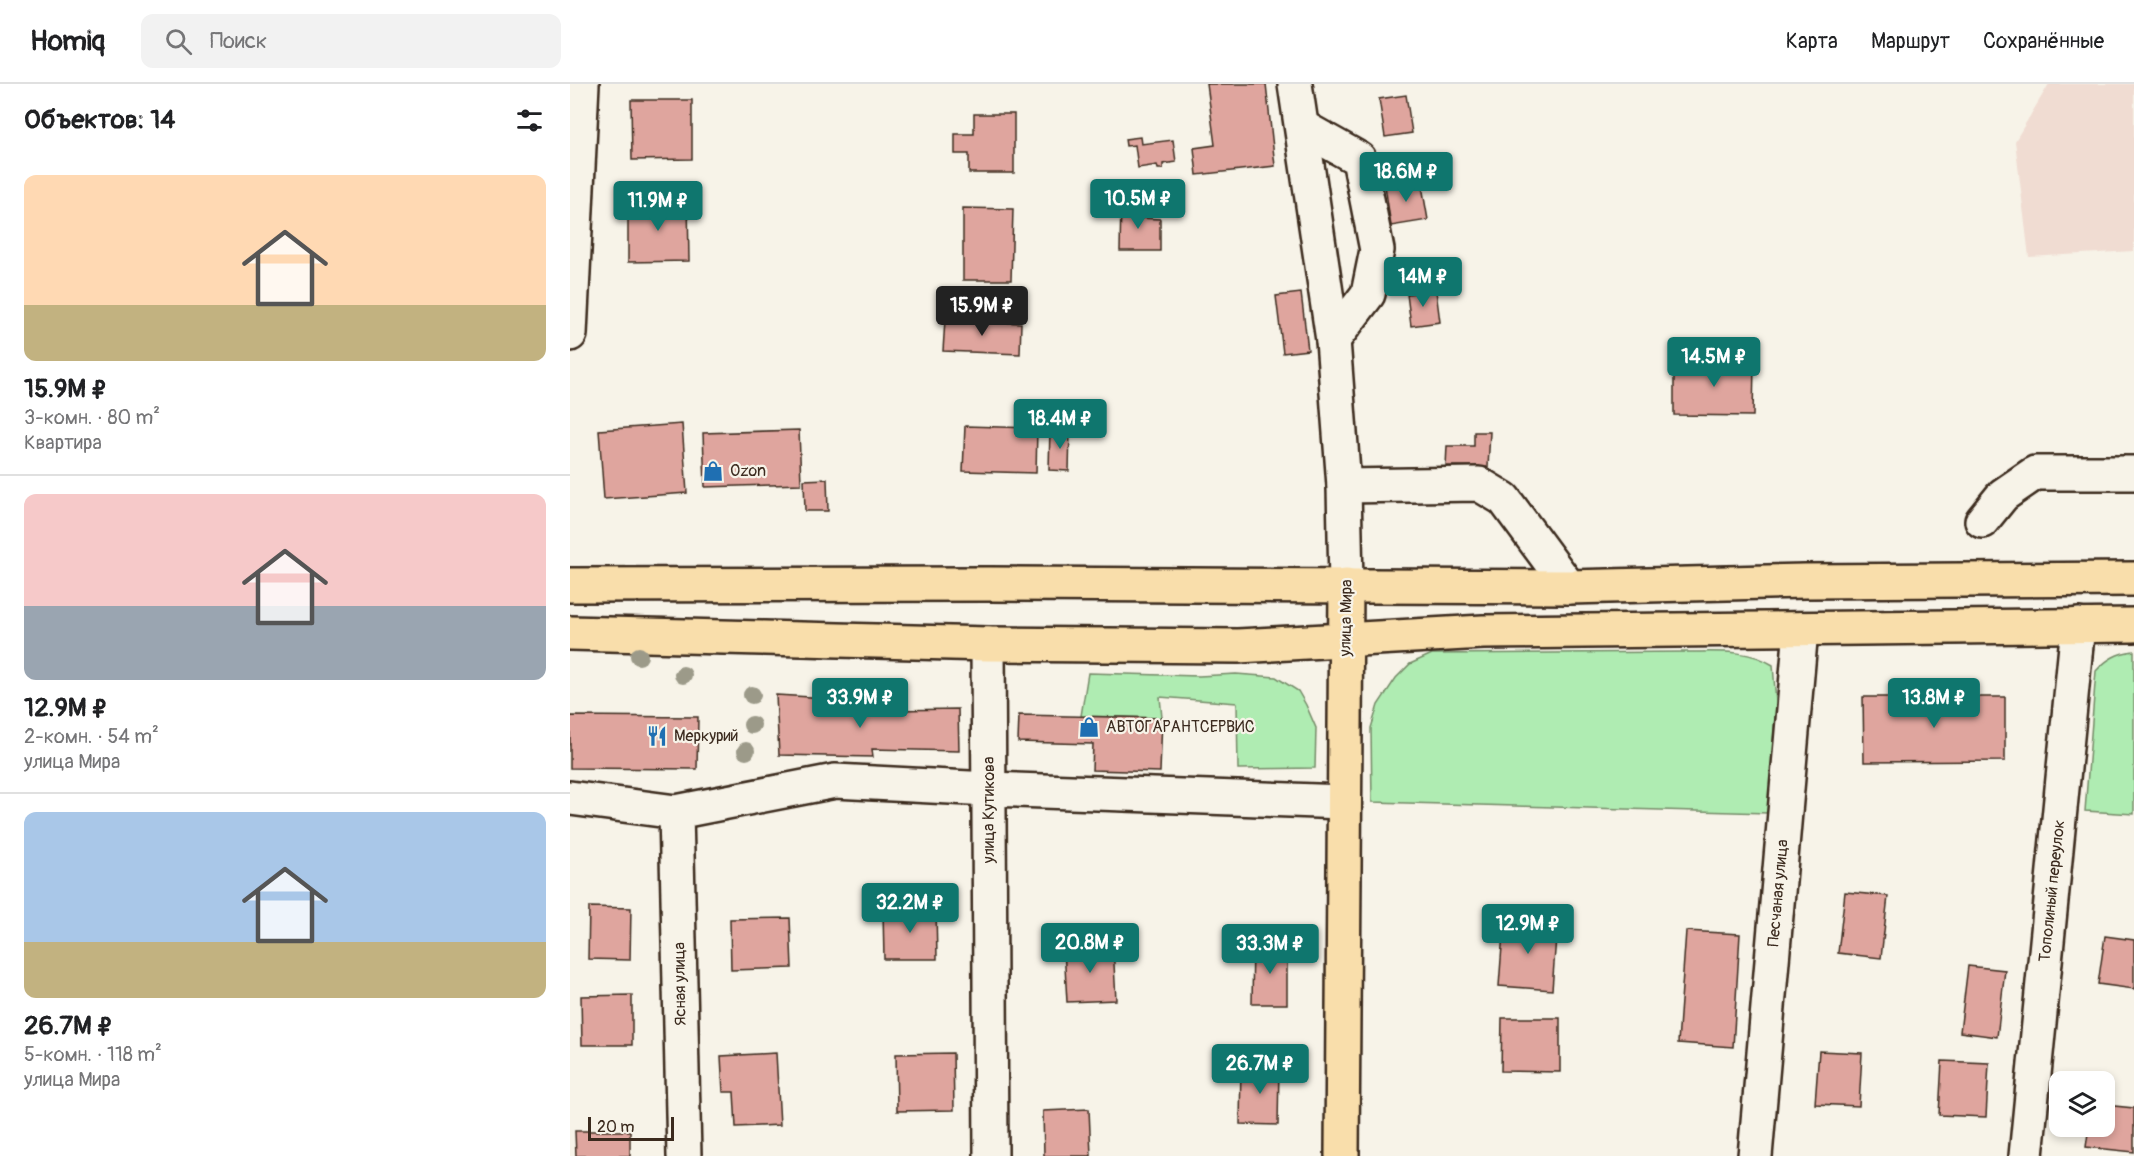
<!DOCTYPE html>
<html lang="ru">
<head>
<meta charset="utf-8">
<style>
  body { margin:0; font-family:Pangolin,sans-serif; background:#f2f2f2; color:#202124; height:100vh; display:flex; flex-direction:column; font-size:22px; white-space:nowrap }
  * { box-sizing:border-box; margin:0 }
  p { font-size:20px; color:#757577 }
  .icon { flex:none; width:33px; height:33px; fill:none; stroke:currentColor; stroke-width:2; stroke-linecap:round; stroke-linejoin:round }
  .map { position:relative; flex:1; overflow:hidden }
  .details { display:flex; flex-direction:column; background:#fff; width:570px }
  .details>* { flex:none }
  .fabs { position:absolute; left:1479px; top:987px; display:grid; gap:12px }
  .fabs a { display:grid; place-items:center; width:66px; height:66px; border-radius:12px; background:#fff; box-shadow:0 3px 9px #0003; font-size:30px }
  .scale { position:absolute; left:18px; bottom:15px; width:86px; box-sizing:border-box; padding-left:6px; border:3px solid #3b2a1e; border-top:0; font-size:16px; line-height:21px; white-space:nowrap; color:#3b2a1e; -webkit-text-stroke:4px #f7f3e8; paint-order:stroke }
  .price { position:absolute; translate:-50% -51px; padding:0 14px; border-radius:6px; background:#0f766e; color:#fff; font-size:20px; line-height:39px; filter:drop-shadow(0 2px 3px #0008) }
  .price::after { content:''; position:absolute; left:50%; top:36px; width:18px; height:14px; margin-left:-9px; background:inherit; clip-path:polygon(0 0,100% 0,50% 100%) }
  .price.active { background:#222; color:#fff }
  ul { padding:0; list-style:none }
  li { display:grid; align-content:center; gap:12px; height:318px; padding:0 24px }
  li+li { border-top:2px solid #e0e0e0 }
  li span { display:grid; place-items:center; height:186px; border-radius:12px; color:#555 }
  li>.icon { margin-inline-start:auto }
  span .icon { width:108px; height:108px; fill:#fffc; stroke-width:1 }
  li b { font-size:26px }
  h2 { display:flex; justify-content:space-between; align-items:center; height:72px; padding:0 24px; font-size:26px }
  header { display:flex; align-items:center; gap:36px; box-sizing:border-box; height:84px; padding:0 30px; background:#fff; border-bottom:2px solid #e0e0e0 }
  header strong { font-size:28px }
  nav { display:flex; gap:33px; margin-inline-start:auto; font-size:21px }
  .search { width:420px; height:54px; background:#f2f2f2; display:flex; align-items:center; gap:15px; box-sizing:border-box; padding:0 21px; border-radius:12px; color:#757577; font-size:22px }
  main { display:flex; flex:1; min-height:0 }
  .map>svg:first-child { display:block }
</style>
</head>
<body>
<header>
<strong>Homiq</strong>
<div class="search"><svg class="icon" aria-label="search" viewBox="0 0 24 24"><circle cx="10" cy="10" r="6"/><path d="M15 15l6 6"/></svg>Поиск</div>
<nav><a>Карта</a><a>Маршрут</a><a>Сохранённые</a></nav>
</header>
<main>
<section class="details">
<h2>Объектов: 14<svg class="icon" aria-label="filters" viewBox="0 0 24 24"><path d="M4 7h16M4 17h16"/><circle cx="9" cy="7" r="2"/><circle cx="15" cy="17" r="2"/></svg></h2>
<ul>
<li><span style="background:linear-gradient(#ffd9b3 70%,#c2b280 0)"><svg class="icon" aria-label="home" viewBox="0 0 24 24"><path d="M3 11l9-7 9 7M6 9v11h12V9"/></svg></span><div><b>15.9M ₽</b><p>3-комн. · 80 m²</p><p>Квартира</p></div></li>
<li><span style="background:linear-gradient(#f6c9c9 60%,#9aa5b1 0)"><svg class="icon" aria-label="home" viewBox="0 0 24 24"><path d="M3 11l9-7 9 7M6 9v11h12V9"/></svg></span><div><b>12.9M ₽</b><p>2-комн. · 54 m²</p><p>улица Мира</p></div></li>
<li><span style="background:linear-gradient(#a9c7e8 70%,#c2b280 0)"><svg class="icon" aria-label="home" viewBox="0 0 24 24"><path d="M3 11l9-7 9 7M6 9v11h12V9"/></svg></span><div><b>26.7M ₽</b><p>5-комн. · 118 m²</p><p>улица Мира</p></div></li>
</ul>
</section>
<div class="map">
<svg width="1564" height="1072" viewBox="0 0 1564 1072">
  <rect width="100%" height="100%" fill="#f7f3e8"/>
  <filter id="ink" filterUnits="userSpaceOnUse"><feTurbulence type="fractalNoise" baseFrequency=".0167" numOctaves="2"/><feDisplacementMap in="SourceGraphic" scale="12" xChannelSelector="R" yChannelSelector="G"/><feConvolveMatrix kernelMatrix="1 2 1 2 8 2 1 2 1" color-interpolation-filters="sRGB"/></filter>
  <g filter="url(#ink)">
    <polygon fill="#f0dcd2" points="1479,0 1564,0 1564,167 1459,173 1445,57"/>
    <g fill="#afecb2" stroke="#758b68" stroke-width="1.5">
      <path d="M 1564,567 L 1564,730 L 1515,727 L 1526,587 C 1537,575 1547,569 1564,567 Z"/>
      <path d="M 1119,568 C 1148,568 1178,565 1203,581 L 1206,619 L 1198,729 L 802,718 L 801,644 L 808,621 L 826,594 L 840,580 L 862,570 Z"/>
      <polygon points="518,589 629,592 666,590 706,593 728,607 736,621 746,644 745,684 668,685 667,619 590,613 592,634 511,632"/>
    </g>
    <g fill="#dfa59e" stroke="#3b2a1e" stroke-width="1.5">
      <polygon points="637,0 696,0 705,82 627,91 624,64 645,61"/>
      <polygon points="836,11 842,49 815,53 809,15"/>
      <polygon points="61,16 122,16 122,75 62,76"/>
      <polygon points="404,30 444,30 444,89 399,89 399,70 385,70 385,50 404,50"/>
      <polygon points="570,53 571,60 603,56 606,78 593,80 593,85 588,85 587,81 568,84 565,61 556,62 555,55"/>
      <polygon points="851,96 858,136 821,142 815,101"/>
      <polygon points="58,118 118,118 119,177 58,178"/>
      <polygon points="551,119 571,120 570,134 590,135 590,167 550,167"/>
      <polygon points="393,124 443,125 441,196 393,196"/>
      <polygon points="866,207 870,238 841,242 837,210"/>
      <polygon points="731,209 738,266 713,269 706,212"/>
      <polygon points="375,236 451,239 450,270 373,267"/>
      <polygon points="1104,277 1184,278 1183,332 1104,331"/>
      <polygon points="112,340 117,409 34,415 29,346"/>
      <polygon points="395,342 467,344 466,389 393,387"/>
      <polygon points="480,345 500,346 499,387 479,386"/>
      <polygon points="229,346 231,400 135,403 133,349"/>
      <polygon points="904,348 920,348 918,383 876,382 877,362 904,362"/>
      <polygon points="257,395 258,427 235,427 234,396"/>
      <polygon points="206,611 258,614 259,627 388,625 389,667 302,665 303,673 209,671"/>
      <polygon points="1293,613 1435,613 1435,677 1294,678"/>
      <polygon points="449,631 592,634 590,688 522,686 523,660 448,658"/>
      <polygon points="0,632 128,633 127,685 0,684"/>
      <polygon points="1275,808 1318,812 1311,874 1268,869"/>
      <polygon points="19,823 61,824 60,876 18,875"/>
      <polygon points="366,825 367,875 314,875 313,826"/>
      <polygon points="220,834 222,884 161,886 160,835"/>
      <polygon points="934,836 987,840 982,906 929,902"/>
      <polygon points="1116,847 1170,850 1163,963 1108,959"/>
      <polygon points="1535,852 1564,856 1564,905 1528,900"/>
      <polygon points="683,861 717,861 717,920 682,920"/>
      <polygon points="543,862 546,916 497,918 494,865"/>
      <polygon points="1398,882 1435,886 1427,953 1390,948"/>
      <polygon points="62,911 62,961 12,961 11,912"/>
      <polygon points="932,934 990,934 990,988 931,987"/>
      <polygon points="1249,967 1292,969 1289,1022 1245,1020"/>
      <polygon points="206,969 210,1041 166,1043 164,1008 153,1008 151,972"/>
      <polygon points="383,969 384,1026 327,1027 326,970"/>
      <polygon points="1372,977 1419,979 1416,1033 1369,1031"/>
      <polygon points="671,981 709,982 708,1041 670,1040"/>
      <polygon points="1534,1021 1564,1024 1564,1068 1516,1063 1519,1042 1534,1042"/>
      <polygon points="519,1025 521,1072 474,1072 473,1027"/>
      <polygon points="5,1047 60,1047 60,1072 6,1072"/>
    </g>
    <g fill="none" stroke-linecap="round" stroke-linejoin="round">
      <g stroke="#3b2a1e" stroke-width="38">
        <g id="minor">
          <polyline points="725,0 763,256 774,402 776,501"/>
          <polyline points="732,43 789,75 807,166 798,210 763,256"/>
          <polyline points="0,250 12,0"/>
          <polyline points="774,402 909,400 934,415 999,503"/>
          <polyline points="1412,437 1433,411 1465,389 1564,389"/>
          <polyline points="418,560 421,1072"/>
          <polyline points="0,714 106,728 265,697 419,705 774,718"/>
          <polyline points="106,728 114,1072"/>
          <polyline points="1185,1072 1231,545"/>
          <polyline points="1456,1072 1508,541"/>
        </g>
      </g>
      <g stroke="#3b2a1e" stroke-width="38">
        <g id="major">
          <polyline points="0,501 420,500 999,503 1235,497 1564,495"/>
          <polyline points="0,549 418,560 668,562 913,548 1564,541"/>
          <polyline points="772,1072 776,501"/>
        </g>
      </g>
      <use href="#minor" stroke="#f7f3e8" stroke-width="33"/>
      <use href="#major" stroke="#f9deab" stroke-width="33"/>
    </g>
    <g fill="#9c9a89">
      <circle cx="69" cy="572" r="9"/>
      <circle cx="113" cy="591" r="9"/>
      <circle cx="182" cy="611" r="9"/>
      <circle cx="182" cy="641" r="9"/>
      <circle cx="176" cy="667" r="9"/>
    </g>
  </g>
  <defs>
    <g id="shop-bare" transform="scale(1.62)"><path d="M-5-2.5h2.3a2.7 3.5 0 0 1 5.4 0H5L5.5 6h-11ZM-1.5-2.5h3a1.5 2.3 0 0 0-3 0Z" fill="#1f6fb2" stroke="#f7f3e8" stroke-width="2.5" paint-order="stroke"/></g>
    <g id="restaurant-bare" transform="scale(1.62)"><path d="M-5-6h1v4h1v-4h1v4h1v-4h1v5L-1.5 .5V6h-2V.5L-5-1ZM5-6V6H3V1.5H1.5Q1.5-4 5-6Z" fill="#1f6fb2" stroke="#f7f3e8" stroke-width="2.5" paint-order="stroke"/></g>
  </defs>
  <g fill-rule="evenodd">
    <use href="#shop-bare" x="143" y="387"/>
    <use href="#shop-bare" x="519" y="643"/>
    <use href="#restaurant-bare" x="87" y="652"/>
  </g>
  <g text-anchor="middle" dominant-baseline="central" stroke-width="4.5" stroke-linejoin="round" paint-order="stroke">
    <g font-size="16" fill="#3b2a1e" stroke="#f7f3e8" text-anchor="start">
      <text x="160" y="387">Ozon</text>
      <text x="536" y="643">АВТОГАРАНТСЕРВИС</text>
      <text x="104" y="652">Меркурий</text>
    </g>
    <g font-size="16" fill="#3b2a1e" stroke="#f7f3e8">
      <text transform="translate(776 534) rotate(-89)">улица Мира</text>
      <text transform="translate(419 726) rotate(-90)">улица Кутикова</text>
      <text transform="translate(1482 807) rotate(-84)">Тополиный переулок</text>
      <text transform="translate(1208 809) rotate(-85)">Песчаная улица</text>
      <text transform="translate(110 900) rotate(-91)">Ясная улица</text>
    </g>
  </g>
</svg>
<div class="fabs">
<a><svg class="icon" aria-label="layers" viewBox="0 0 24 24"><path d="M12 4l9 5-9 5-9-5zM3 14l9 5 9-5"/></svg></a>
</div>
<div class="scale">20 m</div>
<b class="price" style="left:836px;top:119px">18.6M ₽</b>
<b class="price" style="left:568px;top:146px">10.5M ₽</b>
<b class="price" style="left:88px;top:148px">11.9M ₽</b>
<b class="price" style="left:853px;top:224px">14M ₽</b>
<b class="price active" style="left:412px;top:253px">15.9M ₽</b>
<b class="price" style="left:1144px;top:304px">14.5M ₽</b>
<b class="price" style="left:490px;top:366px">18.4M ₽</b>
<b class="price" style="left:290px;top:645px">33.9M ₽</b>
<b class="price" style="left:1364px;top:645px">13.8M ₽</b>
<b class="price" style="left:340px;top:850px">32.2M ₽</b>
<b class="price" style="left:958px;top:871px">12.9M ₽</b>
<b class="price" style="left:520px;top:890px">20.8M ₽</b>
<b class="price" style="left:700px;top:891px">33.3M ₽</b>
<b class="price" style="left:690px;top:1011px">26.7M ₽</b>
</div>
</main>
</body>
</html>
